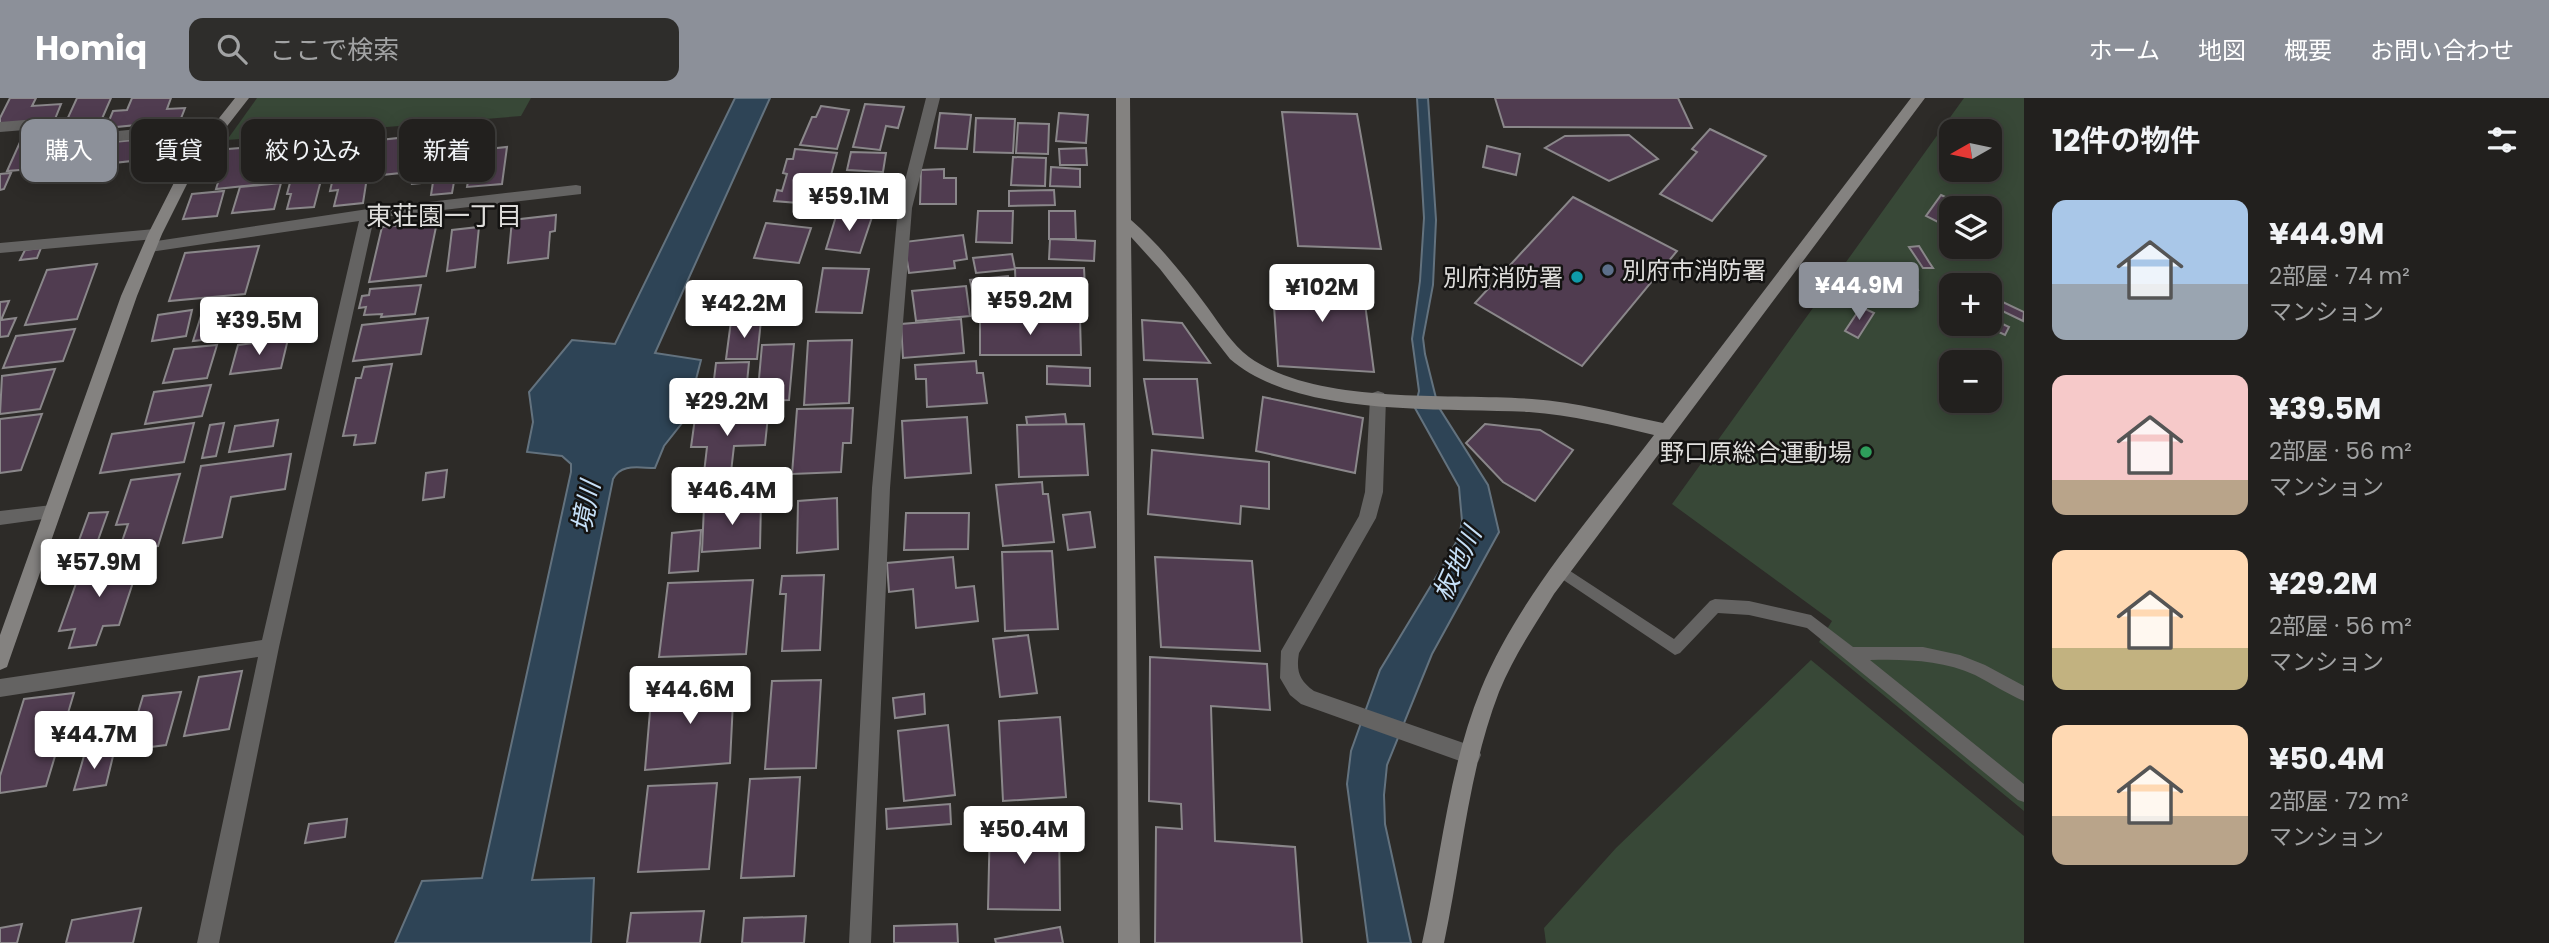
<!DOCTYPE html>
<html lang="ja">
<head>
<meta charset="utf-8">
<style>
  body { margin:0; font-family:Poppins,"Noto Sans JP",sans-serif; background:#2e2d2b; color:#f1f3f6; height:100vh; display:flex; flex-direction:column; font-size:26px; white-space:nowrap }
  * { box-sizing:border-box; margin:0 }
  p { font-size:23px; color:#a2a3a4 }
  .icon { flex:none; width:38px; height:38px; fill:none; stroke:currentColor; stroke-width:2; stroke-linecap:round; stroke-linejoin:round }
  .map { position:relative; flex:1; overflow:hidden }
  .details { display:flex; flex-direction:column; background:#22201e; width:525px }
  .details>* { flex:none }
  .guide { position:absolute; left:21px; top:21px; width:665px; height:63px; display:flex; gap:14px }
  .needle { width:46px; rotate:261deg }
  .tools { position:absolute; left:1939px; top:21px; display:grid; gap:14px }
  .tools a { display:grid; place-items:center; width:63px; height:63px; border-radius:14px; background:#22201e; box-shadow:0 4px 18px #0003,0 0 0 2px #3f3e3c; font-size:35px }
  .price { position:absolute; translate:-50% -60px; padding:0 16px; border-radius:7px; background:#fff; color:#222; font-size:23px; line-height:46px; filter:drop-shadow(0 2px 4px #0008) }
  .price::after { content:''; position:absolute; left:50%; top:42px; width:21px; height:16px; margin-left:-10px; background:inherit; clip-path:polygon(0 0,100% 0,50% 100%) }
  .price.selected { background:#8c9099; color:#fff }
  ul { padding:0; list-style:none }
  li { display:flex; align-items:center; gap:21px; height:175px; padding:0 28px }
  li span { display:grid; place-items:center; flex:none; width:196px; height:140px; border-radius:14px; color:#555 }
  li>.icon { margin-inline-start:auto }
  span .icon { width:84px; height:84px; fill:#fffc; stroke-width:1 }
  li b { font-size:30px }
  h2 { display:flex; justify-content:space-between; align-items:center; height:84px; padding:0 28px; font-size:30px }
  .tag { padding:0 24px; border-radius:14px; background:#22201e; box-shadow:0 4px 18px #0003,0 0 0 2px #3f3e3c; font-size:24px; line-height:63px }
  .tag.selected { background:#8c9099; color:#fff }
  header { display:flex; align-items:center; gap:42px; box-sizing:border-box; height:98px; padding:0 35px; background:#8c9099; color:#fff }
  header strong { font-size:33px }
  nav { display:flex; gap:38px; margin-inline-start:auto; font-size:24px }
  .search { width:490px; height:63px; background:#2e2d2b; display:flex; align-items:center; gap:18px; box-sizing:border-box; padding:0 24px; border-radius:14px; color:#a2a3a4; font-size:26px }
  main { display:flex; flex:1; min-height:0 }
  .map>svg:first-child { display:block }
</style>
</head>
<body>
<header>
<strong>Homiq</strong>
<div class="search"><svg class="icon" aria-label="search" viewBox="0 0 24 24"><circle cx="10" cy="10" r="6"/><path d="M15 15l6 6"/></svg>ここで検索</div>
<nav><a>ホーム</a><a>地図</a><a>概要</a><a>お問い合わせ</a></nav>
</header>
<main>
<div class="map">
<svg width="2024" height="845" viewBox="0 0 2024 845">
  <rect width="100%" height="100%" fill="#2d2b28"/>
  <g fill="#384837" fill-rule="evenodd">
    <polygon points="257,0 531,0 521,18 227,42"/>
    <path d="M 1964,0 L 2024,0 L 2024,713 L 1819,544 L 1832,523 L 1672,406 ZM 1951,33 L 1990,33 L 1990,72 L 1951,72 ZM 1951,110 L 1990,110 L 1990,149 L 1951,149 ZM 1951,187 L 1990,187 L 1990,226 L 1951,226 ZM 1951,264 L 1990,264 L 1990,303 L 1951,303 Z"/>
    <polygon points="1811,562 2024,738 2024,845 1546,845 1544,830 1616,750"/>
  </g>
  <g fill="#2e4456" stroke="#63727e" stroke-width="2">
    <path d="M 735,0 L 770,0 L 655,255 L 701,262 L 686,320 L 664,348 L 655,370 C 639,370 621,365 613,381 L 532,782 L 594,780 L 591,845 L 395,845 L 422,783 L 482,780 L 571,374 L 571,366 L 562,358 L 527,354 L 533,324 L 529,294 L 572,242 L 615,246 Z"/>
    <polygon points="1417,0 1428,0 1436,122 1433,187 1423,240 1425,256 1438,308 1488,387 1499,434 1432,556 1387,667 1384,697 1385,726 1411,845 1368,845 1347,686 1351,653 1380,572 1444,466 1459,439 1462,423 1459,389 1415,310 1419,293 1412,241 1420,183 1424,120"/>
  </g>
  <g fill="#503c50" stroke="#8a878a" stroke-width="2">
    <polygon points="10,0 36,0 32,8 61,6 55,21 0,26 0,20"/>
    <polygon points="77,0 111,0 101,23 65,26"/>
    <polygon points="132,0 171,0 167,11 185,10 178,28 145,31 147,26 106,30 113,13 127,12"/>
    <polygon points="1495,0 1678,0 1692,30 1504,29"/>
    <polygon points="865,6 904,9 898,30 886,28 880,52 853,49"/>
    <polygon points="821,8 849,12 837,51 800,47 812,19 816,19"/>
    <polygon points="1282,14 1357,16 1381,151 1298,148"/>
    <polygon points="940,15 971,17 967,51 935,50"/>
    <polygon points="1059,15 1088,17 1086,45 1056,43"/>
    <polygon points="976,20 1015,21 1013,55 974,54"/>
    <polygon points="1018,25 1049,26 1048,56 1016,55"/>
    <polygon points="493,30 491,41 481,42 483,31"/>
    <polygon points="1710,31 1766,58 1712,123 1660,96 1697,54 1692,51"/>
    <polygon points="376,37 372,53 309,59 311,53 297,54 300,45"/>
    <polygon points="1629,37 1658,61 1609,83 1545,50 1565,38"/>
    <polygon points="417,38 410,74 372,78 380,42"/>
    <polygon points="167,39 159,60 104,66 105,61 85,63 92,46"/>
    <polygon points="46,40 39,55 62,53 55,69 7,73 21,42"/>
    <polygon points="461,45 452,95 431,97 433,84 412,86 419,49"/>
    <polygon points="276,47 264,86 216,91 228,51"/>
    <polygon points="1487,48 1520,56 1516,77 1483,69"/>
    <polygon points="507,49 502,86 467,89 472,61 478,60 479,52"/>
    <polygon points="1086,50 1087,67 1060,67 1059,51"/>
    <polygon points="795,51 837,55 823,107 774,103 777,92 782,93 787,76 783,75 787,61 793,61"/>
    <polygon points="851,54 886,55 883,74 847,72"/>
    <polygon points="327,59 314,109 287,111 291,96 287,96 296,62"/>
    <polygon points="1013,59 1046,60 1045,88 1011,87"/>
    <polygon points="370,60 363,105 334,108 338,92 330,93 337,63"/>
    <polygon points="1051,69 1080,71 1080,89 1050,88"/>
    <polygon points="944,71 944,80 956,80 956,106 920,106 921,72"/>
    <polygon points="11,75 4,91 0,92 0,76"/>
    <polygon points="845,76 895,79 892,98 840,95"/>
    <polygon points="281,85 274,111 232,115 240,89"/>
    <polygon points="1054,92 1055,107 1009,108 1009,93"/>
    <polygon points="224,93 217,118 183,121 192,96"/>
    <polygon points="1941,97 1954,103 1938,124 1926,118"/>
    <polygon points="1573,99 1677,153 1582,268 1475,205"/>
    <polygon points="978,113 1013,113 1012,145 976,144"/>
    <polygon points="1049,113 1075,113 1076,141 1049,141"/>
    <polygon points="837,115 872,119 860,155 826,151"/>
    <polygon points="556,117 555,133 550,134 548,160 508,165 512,122"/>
    <polygon points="437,124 426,178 369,184 382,129"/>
    <polygon points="766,125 811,130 799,165 754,160"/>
    <polygon points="479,129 475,169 447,173 452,132"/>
    <polygon points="963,137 967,161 954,163 955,170 909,175 904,144"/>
    <polygon points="1050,141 1095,143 1094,163 1049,161"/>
    <polygon points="259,148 245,196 169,203 185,155"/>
    <polygon points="1919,148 1929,164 1933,170 1923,170 1909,149"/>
    <polygon points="41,150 37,160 20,162 25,152"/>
    <polygon points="1012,156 1015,171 976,175 973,160"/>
    <polygon points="97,166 77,221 25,227 47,172"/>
    <polygon points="823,170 869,171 862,215 816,214"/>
    <polygon points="1015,170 1084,170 1086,210 1034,210 1034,201 1016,201"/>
    <polygon points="1008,178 1015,207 976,212 970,182"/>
    <polygon points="1272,178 1362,183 1374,274 1278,268"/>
    <polygon points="1913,183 1918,192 1886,193 1881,185"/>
    <polygon points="421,187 415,216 381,219 382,216 364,217 366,209 359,210 362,198 369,197 370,191"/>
    <polygon points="966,188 970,218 916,223 912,193"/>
    <polygon points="1990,198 2024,214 2023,223 1990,207"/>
    <polygon points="9,203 1,222 16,220 8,238 0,239 0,204"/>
    <polygon points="1861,209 1874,215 1858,240 1845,233"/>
    <polygon points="192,212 186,238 152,243 158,217"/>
    <polygon points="236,215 228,239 193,243 201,218"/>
    <polygon points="428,220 421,256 353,263 362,227"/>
    <polygon points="980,220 1080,220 1081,257 980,257"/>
    <polygon points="1990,220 2009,229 2005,237 1982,226 1990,226"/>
    <polygon points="961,221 964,255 903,260 901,226"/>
    <polygon points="761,222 757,261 726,261 731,223"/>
    <polygon points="1142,222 1182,225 1210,265 1144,262"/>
    <polygon points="75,231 63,263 3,270 16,238"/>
    <polygon points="288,241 281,270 230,276 238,247"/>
    <polygon points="852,242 849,305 804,307 808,243"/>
    <polygon points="794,246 789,302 757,303 762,247"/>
    <polygon points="217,247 207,280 163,285 174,251"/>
    <polygon points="976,263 977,275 983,275 987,305 927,309 926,281 916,281 915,267"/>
    <polygon points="749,264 745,305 711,306 716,265"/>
    <polygon points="392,266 375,345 354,347 356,337 343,338 356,280 361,280 364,269"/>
    <polygon points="1047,268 1090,270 1090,288 1047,286"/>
    <polygon points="55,271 40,311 0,316 2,278"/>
    <polygon points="1144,281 1197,281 1203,340 1153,336"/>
    <polygon points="211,287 202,318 145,326 154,294"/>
    <polygon points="1263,299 1363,320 1355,375 1256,353"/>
    <polygon points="853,310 851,345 843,345 841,374 792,376 797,311"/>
    <polygon points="42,316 21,372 0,375 0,321"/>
    <polygon points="1065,316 1073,368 1023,372 1018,331 1028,331 1026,319"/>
    <polygon points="768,318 765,347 734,348 731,374 704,375 707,349 691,349 695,320"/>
    <polygon points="967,319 971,375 905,380 902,323"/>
    <polygon points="278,322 273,348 229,354 235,328"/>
    <polygon points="194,325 184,364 100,375 112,336"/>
    <polygon points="224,325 216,358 202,360 210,327"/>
    <polygon points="1084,326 1088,377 1019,379 1017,327"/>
    <polygon points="1485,326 1540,332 1573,352 1535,403 1503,384 1466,345"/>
    <polygon points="1152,352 1269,364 1269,411 1241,408 1240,426 1148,416"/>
    <polygon points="291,356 285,391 231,399 222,439 183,445 201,368"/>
    <polygon points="447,372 444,399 423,402 426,375"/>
    <polygon points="180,376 158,448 119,452 128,426 116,427 131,382"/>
    <polygon points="1042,384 1043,396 1048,396 1054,444 1003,448 996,387"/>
    <polygon points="837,400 838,451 797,455 798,403"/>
    <polygon points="761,403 760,450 702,454 704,408"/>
    <polygon points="108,414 97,445 77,448 89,415"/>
    <polygon points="1090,414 1095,449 1068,452 1063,417"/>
    <polygon points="906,415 969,415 968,451 904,452"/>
    <polygon points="701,432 698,473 669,475 672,435"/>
    <polygon points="1052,453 1058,531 1005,533 1002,454"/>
    <polygon points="953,459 956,490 974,488 978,523 916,530 913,491 889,494 887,465"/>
    <polygon points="1155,459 1252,463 1260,553 1161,549"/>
    <polygon points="141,460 119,527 103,528 96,547 69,550 75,531 59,533 83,466"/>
    <polygon points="824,477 820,552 782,553 786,496 780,496 782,478"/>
    <polygon points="753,482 746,556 659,559 668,485"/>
    <polygon points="1028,537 1037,595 1000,599 993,541"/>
    <polygon points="1150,559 1267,566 1270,612 1211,608 1215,743 1295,749 1302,845 1155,845 1156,729 1182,731 1181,706 1149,703"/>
    <polygon points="242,573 229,631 184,638 199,579"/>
    <polygon points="821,582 816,670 765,671 772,583"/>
    <polygon points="734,583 730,665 645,672 652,590"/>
    <polygon points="181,594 166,647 127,652 143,598"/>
    <polygon points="74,595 46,688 0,695 0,678 24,601"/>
    <polygon points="924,596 925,616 895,620 893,600"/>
    <polygon points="1060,619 1066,699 1003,703 999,623"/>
    <polygon points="948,627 955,697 904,703 898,633"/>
    <polygon points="114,654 106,687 74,692 84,658"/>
    <polygon points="800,679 794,778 741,780 750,681"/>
    <polygon points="717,685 709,771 638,774 648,688"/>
    <polygon points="950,706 951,726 887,731 886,711"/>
    <polygon points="347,721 345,739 305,745 309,726"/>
    <polygon points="990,722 1059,724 1060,812 988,811"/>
    <polygon points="141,810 133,845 66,845 72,822"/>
    <polygon points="704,813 700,845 627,845 631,815"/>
    <polygon points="806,818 804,845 742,845 744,820"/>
    <polygon points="22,826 17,845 0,845 0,830"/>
    <polygon points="957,826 958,845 894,845 894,828"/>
    <polygon points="1060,829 1063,845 996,845 995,841"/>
  </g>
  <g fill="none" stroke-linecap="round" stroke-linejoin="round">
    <path fill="#646362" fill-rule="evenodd" d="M 1561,467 L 1674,541 L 1710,503 L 1715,501 L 1749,503 L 1811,517 L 1853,549 L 1923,549 L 1960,557 L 1985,567 L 2024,588 L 2024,603 C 2007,596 1991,585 1975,577 C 1942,562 1906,561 1870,562 L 2024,686 L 2024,704 L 2018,702 L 1807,530 L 1749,517 L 1718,515 L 1680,555 L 1675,557 L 1556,477 L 1554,473 L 1556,469 Z"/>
    <g fill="#646362" fill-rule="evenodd">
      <polygon points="926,0 940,0 912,110 890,390 871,845 849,845 872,390 898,110"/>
      <polygon points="37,21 87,36 220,23 227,28 220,33 87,46 37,31 0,34 0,24"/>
      <polygon points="576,87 581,88 581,96 374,120 279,549 219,845 197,845 258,559 0,599 0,581 262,542 359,123 150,154 143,149 150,144 368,111"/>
      <polygon points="155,131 162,136 155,141 0,155 0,145"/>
      <path d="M 1378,293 L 1384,295 L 1386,300 L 1383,394 L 1376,420 L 1299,555 C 1296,573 1299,582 1314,593 L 1478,650 L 1481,657 L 1478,664 L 1471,667 L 1301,606 L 1290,597 L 1280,580 L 1281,553 L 1359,418 L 1365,394 L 1370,300 L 1372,295 Z"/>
      <polygon points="52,407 58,409 61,414 58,419 0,427 0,413"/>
    </g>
    <g fill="#848280" fill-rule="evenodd">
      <polygon points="235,0 249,0 196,68 162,136 137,198 9,563 7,569 0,572 0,537 121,198 148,136 185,63"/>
      <path d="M 1116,0 L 1130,0 L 1131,122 C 1161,148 1185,179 1208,210 C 1221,228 1232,246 1249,259 C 1317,308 1451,295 1532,301 C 1577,304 1619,316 1663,325 L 1911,0 L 1925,0 L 1554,496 C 1535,527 1513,559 1499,594 C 1468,674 1462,761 1444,845 L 1422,845 C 1441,761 1448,672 1481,591 C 1520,497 1593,417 1654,337 C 1612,327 1572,317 1529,314 C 1443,309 1298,320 1230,261 L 1160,171 L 1131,139 L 1140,845 L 1118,845 Z"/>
    </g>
  </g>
  <circle fill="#5c6f8a" stroke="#141312" stroke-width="2.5" cx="1608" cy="172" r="7"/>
  <circle fill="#0f9aa8" stroke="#141312" stroke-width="2.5" cx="1577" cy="179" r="7"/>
  <circle fill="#2e9e5b" stroke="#141312" stroke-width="2.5" cx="1866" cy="354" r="7"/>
  <g text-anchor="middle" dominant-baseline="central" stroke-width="5" stroke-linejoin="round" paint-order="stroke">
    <g font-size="24" fill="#dedddb" stroke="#141312" text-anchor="end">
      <text x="1622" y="172" text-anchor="start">別府市消防署</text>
      <text x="1563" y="179">別府消防署</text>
      <text x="1852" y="354">野口原総合運動場</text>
    </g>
    <g font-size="26" fill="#dedddb" stroke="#141312">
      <text x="444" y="118">東荘園一丁目</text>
    </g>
    <g font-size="26" font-style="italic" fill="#c6e0f8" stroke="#141312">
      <text transform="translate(586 409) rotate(-79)">境川</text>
      <text transform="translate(1457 466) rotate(-65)">板地川</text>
    </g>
  </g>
</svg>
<div class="tools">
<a><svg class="needle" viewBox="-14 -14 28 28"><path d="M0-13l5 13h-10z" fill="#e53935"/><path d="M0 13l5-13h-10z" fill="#a2a3a4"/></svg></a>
<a><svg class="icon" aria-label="layers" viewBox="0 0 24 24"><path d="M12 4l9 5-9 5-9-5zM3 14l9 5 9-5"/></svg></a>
<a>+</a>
<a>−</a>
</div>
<b class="price" style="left:849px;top:135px">¥59.1M</b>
<b class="price selected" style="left:1859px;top:224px">¥44.9M</b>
<b class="price" style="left:1322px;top:226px">¥102M</b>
<b class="price" style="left:1030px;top:239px">¥59.2M</b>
<b class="price" style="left:744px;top:242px">¥42.2M</b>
<b class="price" style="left:259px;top:259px">¥39.5M</b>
<b class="price" style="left:727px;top:340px">¥29.2M</b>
<b class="price" style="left:732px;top:429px">¥46.4M</b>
<b class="price" style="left:99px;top:501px">¥57.9M</b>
<b class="price" style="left:690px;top:628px">¥44.6M</b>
<b class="price" style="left:94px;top:673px">¥44.7M</b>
<b class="price" style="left:1024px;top:768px">¥50.4M</b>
<div class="guide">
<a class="tag selected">購入</a>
<a class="tag">賃貸</a>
<a class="tag">絞り込み</a>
<a class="tag">新着</a>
</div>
</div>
<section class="details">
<h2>12件の物件<svg class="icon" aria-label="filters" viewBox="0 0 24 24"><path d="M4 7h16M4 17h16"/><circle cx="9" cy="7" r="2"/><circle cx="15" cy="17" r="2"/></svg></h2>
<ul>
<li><span style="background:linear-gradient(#a9c7e8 60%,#9aa5b1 0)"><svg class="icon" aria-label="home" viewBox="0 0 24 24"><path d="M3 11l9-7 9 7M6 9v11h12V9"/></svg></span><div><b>¥44.9M</b><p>2部屋 · 74 m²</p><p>マンション</p></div></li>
<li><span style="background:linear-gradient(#f6c9c9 75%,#b9a48a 0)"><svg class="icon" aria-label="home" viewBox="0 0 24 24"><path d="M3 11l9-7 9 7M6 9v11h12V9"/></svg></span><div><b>¥39.5M</b><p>2部屋 · 56 m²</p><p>マンション</p></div></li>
<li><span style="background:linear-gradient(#ffd9b3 70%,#c2b280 0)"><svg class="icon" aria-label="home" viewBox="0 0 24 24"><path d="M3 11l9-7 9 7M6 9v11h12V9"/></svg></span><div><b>¥29.2M</b><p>2部屋 · 56 m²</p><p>マンション</p></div></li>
<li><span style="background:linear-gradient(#ffd9b3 65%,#b9a48a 0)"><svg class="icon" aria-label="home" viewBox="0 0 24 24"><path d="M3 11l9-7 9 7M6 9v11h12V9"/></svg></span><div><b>¥50.4M</b><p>2部屋 · 72 m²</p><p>マンション</p></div></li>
</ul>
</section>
</main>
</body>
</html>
